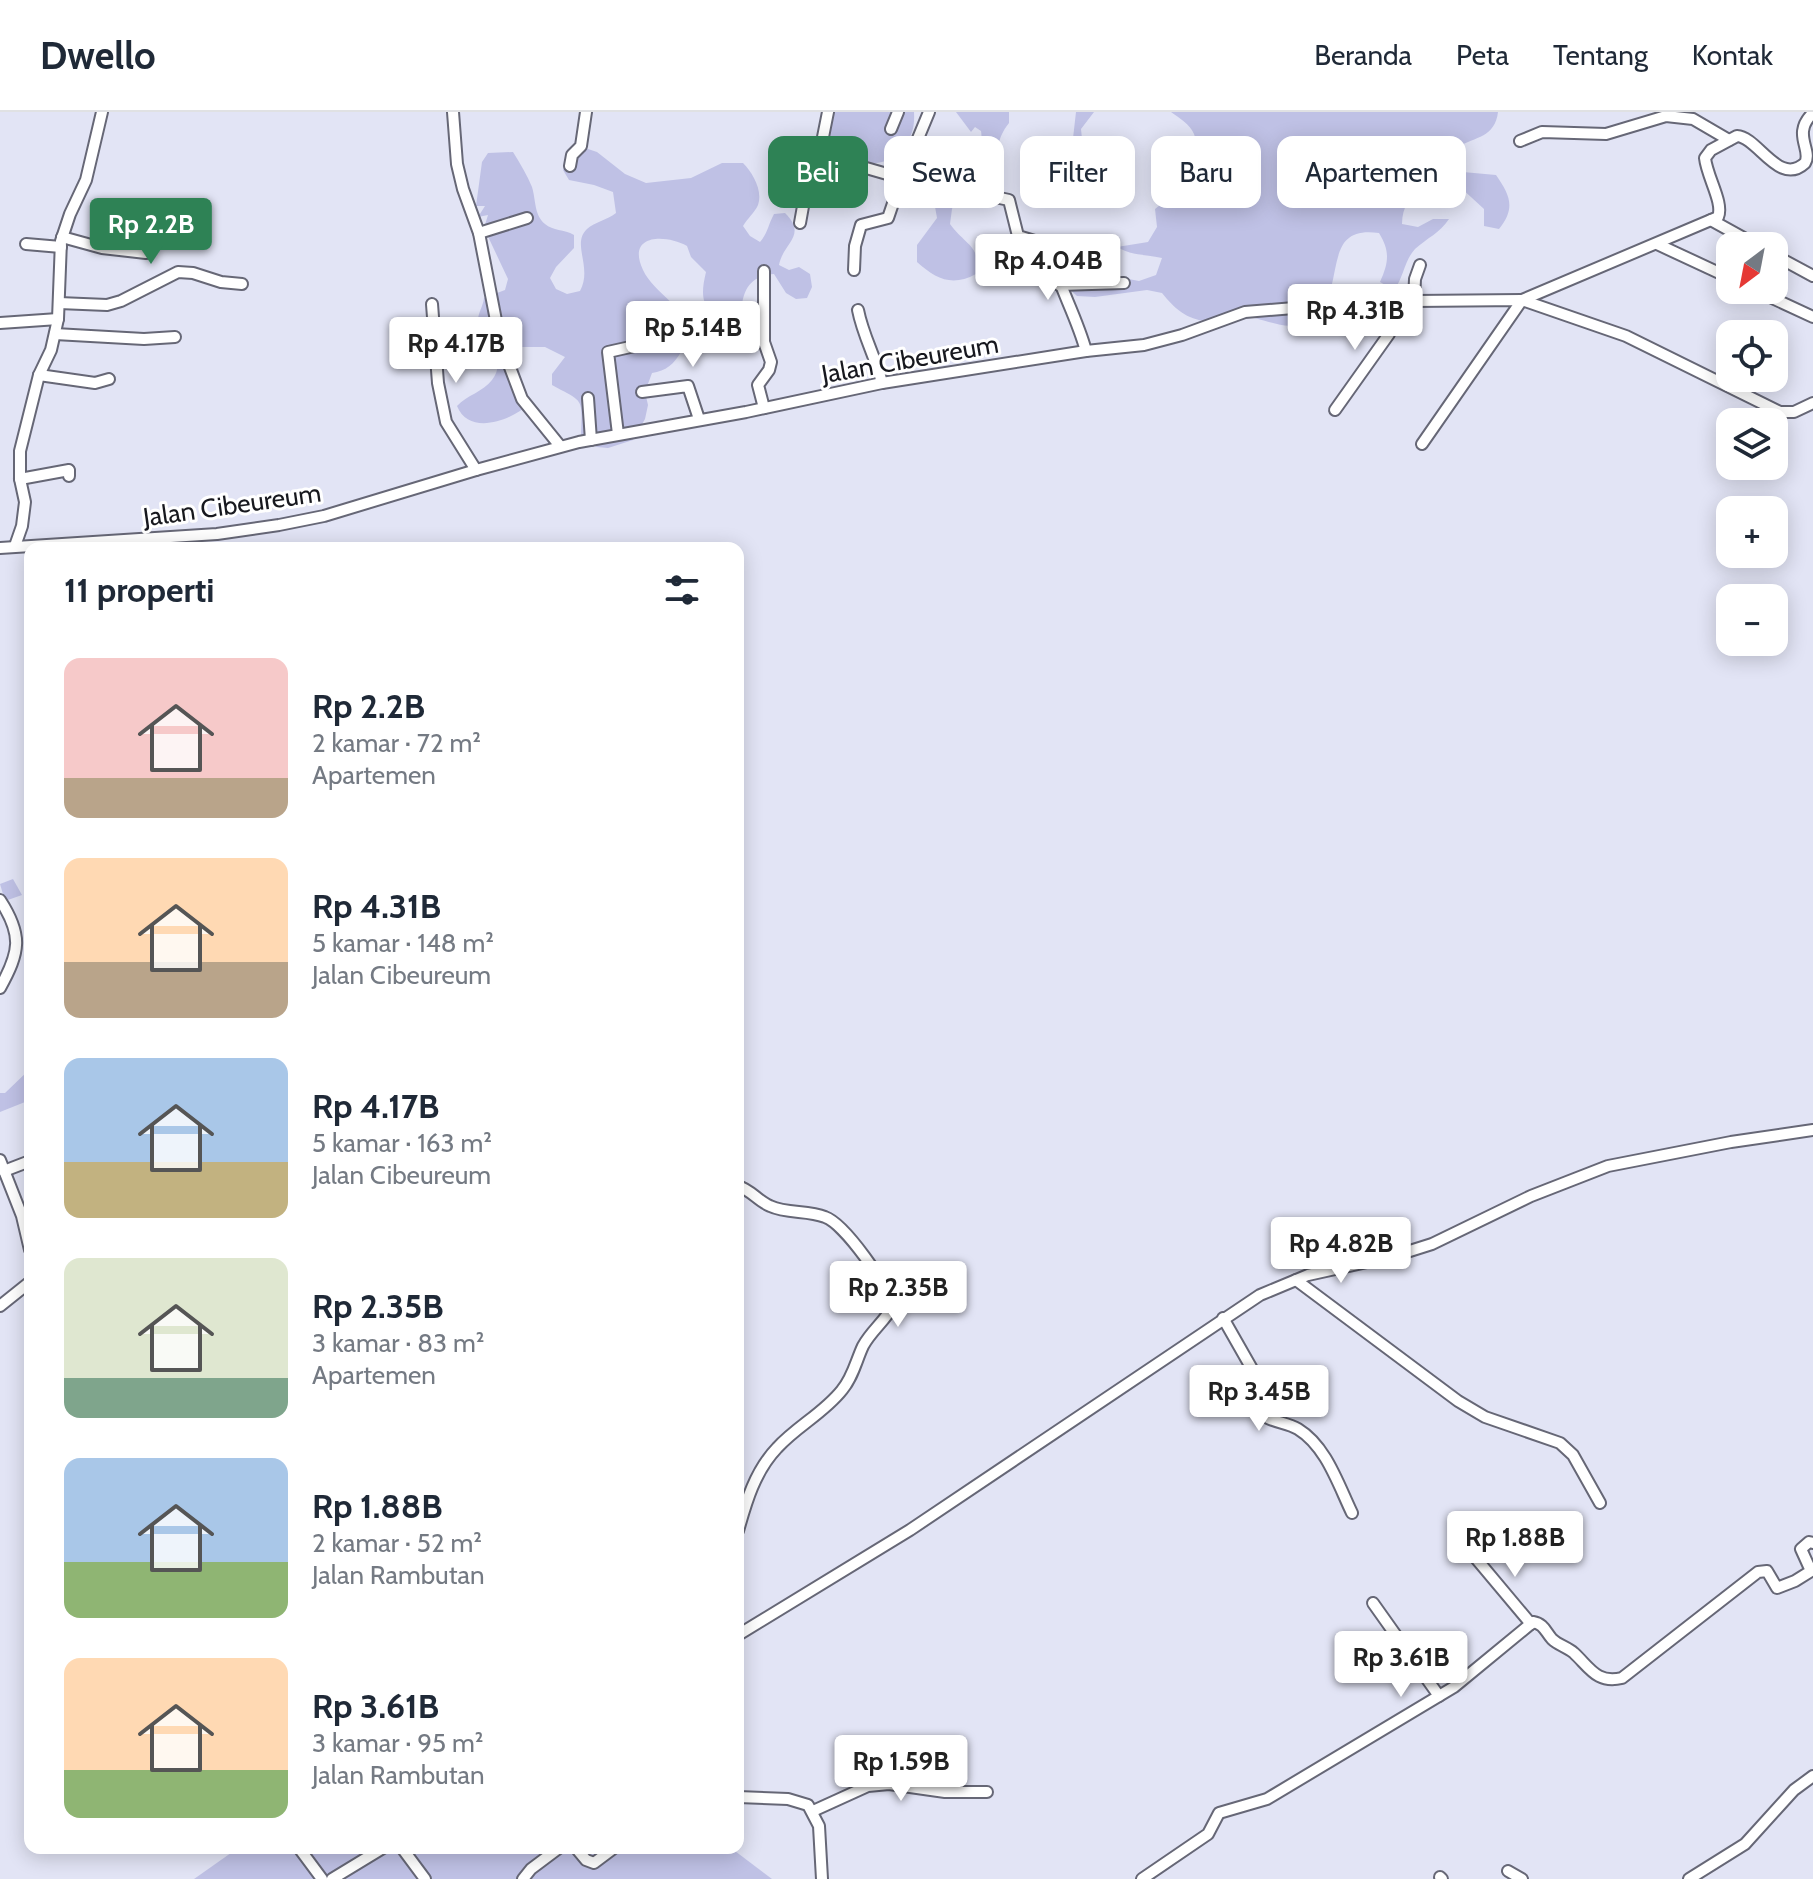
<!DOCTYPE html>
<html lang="id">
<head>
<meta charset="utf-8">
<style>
  body { margin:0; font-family:Cabin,sans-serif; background:#f6f6f7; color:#1f2937; height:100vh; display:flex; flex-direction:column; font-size:30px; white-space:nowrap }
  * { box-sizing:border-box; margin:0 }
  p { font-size:26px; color:#747a83 }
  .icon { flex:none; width:44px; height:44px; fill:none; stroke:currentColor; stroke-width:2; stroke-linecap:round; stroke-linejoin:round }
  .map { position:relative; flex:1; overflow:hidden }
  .panel { position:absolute; left:24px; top:430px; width:720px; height:1312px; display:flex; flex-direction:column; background:#fff; border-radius:16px; box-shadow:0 4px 20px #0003 }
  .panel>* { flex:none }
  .guide { position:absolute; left:768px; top:24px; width:760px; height:72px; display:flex; gap:16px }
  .needle { width:52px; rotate:212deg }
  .tools { position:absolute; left:1716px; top:120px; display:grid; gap:16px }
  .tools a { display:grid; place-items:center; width:72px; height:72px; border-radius:16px; background:#fff; box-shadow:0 4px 20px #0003; font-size:40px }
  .price { position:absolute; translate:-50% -68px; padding:0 18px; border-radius:8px; background:#fff; color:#222; font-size:26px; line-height:52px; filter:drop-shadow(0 2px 4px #0008) }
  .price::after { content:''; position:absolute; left:50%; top:48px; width:24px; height:18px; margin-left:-12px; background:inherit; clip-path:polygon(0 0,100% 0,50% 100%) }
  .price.current { background:#2e8255; color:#fff }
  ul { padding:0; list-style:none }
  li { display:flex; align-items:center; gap:24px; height:200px; padding:0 40px }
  li span { display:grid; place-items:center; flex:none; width:224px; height:160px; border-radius:16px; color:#555 }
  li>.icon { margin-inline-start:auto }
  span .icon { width:96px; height:96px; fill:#fffc; stroke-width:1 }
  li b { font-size:34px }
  h2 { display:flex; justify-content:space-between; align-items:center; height:96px; padding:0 40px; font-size:34px }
  .chip { padding:0 28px; border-radius:16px; background:#fff; box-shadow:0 4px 20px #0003; font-size:28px; line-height:72px }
  .chip.current { background:#2e8255; color:#fff }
  header { display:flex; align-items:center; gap:48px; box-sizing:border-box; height:112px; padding:0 40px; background:#fff; border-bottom:2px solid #e0e1e3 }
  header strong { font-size:38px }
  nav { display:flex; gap:44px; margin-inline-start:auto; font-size:28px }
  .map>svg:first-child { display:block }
</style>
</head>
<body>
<header>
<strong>Dwello</strong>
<nav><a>Beranda</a><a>Peta</a><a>Tentang</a><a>Kontak</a></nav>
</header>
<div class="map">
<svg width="1813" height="1767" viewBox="0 0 1813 1767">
  <rect width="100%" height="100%" fill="#e2e4f5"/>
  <g fill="#bfc1e5">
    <path d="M 821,0 L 914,0 C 915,14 912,25 903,36 C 882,59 865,50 837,46 L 840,44 L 826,34 L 832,26 L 822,17 Z"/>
    <path d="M 956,0 L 1009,0 L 1009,11 C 983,43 1018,62 958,81 L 952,97 L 950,112 C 965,133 982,134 976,162 C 952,175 936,167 917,150 L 917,133 L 937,106 L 934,89 L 922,77 C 930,74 949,72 955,70 C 972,63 984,35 981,19 L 975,15 L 971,20 Z"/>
    <polygon points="1076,0 1094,0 1081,17 1083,36 1078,51 1072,35"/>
    <path d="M 1171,0 L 1498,0 C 1495,25 1476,25 1457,35 L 1453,49 L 1463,60 L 1496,63 C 1510,83 1516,96 1499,117 L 1484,114 L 1484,97 L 1459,74 C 1430,74 1403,77 1402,112 L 1418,115 L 1433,107 L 1449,107 C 1440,121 1427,126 1415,137 C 1404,149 1404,165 1394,178 L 1380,170 C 1389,150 1390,139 1379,121 C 1336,115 1339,145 1331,176 C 1328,189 1311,206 1299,212 C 1283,219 1258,203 1238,204 C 1228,205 1218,210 1207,209 C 1187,208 1174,196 1162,181 L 1147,178 L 1095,185 L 1077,184 L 1064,172 L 1060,154 L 1139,169 L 1156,163 L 1162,146 C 1145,142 1132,144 1117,135 L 1148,130 L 1157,115 L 1155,97 C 1165,88 1178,88 1188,78 C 1200,67 1199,37 1194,22 C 1190,12 1179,6 1171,0 Z"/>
    <path d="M 585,36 L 597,40 L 625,62 L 646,71 L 691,66 L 722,51 L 743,51 C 753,61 763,79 758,93 C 755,100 747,107 743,114 L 750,124 L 760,130 C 768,121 768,113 774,102 L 785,101 C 808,124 783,131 779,153 L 789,158 L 799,155 L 810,162 L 812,175 L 807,186 L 796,187 L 786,181 L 774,162 C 748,164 742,180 741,204 L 732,212 C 703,200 699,189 706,160 L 691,145 L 687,134 C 665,122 626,122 643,158 C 657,188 703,199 681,240 C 674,252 666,259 652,261 L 645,280 L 648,293 L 645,307 L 633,328 L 608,336 L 597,335 L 589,332 L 581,324 C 582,285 585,291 552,273 L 552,262 L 565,245 L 545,235 L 521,235 L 513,243 L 513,255 L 530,288 L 529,292 C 511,309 469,324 457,294 C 467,283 483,280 492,268 C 508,247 484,234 479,216 C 475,204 483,196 484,186 L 505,178 L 508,167 L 484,116 L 488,103 L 478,105 L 485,94 L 476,94 L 482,50 L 488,41 L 513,40 C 520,51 527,63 532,75 C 536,88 534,103 545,112 C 553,119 564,117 574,123 L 574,136 L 556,155 L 550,166 L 556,177 L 567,182 L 580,179 C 593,155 571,132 587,117 C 595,110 607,108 616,101 L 613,80 L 594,73 L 569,68 L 563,58 L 567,48 Z"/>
    <polygon points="13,767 22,783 5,789 0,772"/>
    <polygon points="30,957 30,988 0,1000 0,981 5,981"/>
    <polygon points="238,1736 731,1736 772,1767 194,1767"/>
  </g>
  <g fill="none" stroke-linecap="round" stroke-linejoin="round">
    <g stroke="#666776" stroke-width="14">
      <g id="minor">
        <polyline points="453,0 457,52 463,77 479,121 500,229 522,287 560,334"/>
        <polyline points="891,17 898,0"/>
        <polyline points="1520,29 1542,20 1606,22 1666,4 1693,7 1729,28"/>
        <path d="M 821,43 L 887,62 L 1009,88 L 1018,124 L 1048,133 C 1056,170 1076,202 1086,239"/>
        <polyline points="570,54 572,43 581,34 586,0"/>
        <polyline points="1711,108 1758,134"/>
        <polyline points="800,111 807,72 821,43 820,40 828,0"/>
        <polyline points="479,121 527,106"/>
        <polyline points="62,125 102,136 146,141"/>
        <polyline points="26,132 61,135"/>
        <polyline points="1657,132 1730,166"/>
        <polyline points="1774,143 1813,164"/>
        <polyline points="854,158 855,134 861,113 888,106 902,65 929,0"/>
        <polyline points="764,159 764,230 771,250 769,258 758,273 764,296"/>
        <polyline points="1059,173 1124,171"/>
        <polyline points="1755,178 1813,205"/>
        <polyline points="1414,189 1415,167 1420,153"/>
        <polyline points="59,191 107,193 121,189 178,160 193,161 221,170 242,172"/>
        <polyline points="432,192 438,271 446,310 476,358"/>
        <path d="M 858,198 C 863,224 876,246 882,271"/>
        <polyline points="0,211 58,207"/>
        <polyline points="55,222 144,227 175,225"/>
        <polyline points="435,233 500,229"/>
        <polyline points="39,263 95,271 109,267"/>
        <polyline points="642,280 688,274 699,307"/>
        <polyline points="588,286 591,328"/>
        <polyline points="1335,298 1389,222 1393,190"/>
        <polyline points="618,322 608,240 657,229"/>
        <path d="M 1422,332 L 1522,188 L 1718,105 C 1724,91 1707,65 1705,46 L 1711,38 L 1737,24 C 1758,25 1779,75 1805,51 C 1813,38 1791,22 1813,1"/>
        <polyline points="20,367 69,358 69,364"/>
        <polyline points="15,434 22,414 25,390 20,367 20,339 39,263 51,238 58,207 61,129 70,102 86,68 102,0"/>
        <polyline points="0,436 217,422 279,413 324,404 476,358 579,330 746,300 882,271 1086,239 1144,233 1182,223 1245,200 1306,195 1414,189 1522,188 1626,224 1780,300 1794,300 1813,291"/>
        <path d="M 0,788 C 23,823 20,840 0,876"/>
        <polyline points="0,1048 22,1104 30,1138"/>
        <polyline points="4,1059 30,1049"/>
        <path d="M 738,1074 C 751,1078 758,1089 770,1094 C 787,1102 808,1098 825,1105 C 845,1112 888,1174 893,1194 C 885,1209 871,1219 863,1234 C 856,1249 853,1265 842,1278 C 824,1301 797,1314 777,1336 C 755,1359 746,1390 738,1419"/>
        <polyline points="1296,1168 1458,1289 1485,1305 1560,1331 1573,1343 1600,1391"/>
        <polyline points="0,1194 30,1170"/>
        <path d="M 1223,1206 L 1260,1271 L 1258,1298 C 1268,1311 1285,1309 1298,1317 C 1326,1334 1338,1372 1352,1401"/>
        <polyline points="1474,1444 1531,1512"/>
        <polyline points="1373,1491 1439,1584"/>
        <polyline points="738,1523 910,1418 1260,1183 1308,1163 1394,1144 1432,1132 1531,1084 1608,1054 1731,1030 1813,1018"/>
        <polyline points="738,1685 788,1687 808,1693 819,1714 822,1767"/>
        <polyline points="813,1699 868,1674 889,1672 945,1680 987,1680"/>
        <polyline points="299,1736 322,1767"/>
        <polyline points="402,1736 425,1767"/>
        <polyline points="576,1736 586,1748 594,1751 614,1736"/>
        <polyline points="1508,1759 1522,1767"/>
        <polyline points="1440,1765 1442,1767"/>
        <polyline points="332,1767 383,1736"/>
        <polyline points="523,1767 531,1757 559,1736"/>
        <path d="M 1142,1767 L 1208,1722 L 1219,1701 L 1267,1687 L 1454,1575 L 1533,1510 C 1544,1512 1545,1519 1552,1527 C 1558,1533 1567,1535 1574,1541 C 1590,1556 1597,1572 1622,1566 L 1758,1460 L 1767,1459 L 1777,1476 L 1795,1469 L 1811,1459 L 1801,1437 L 1809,1430 L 1813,1431"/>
        <polyline points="1689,1767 1745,1732 1794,1678 1813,1664"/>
      </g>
    </g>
    <use href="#minor" stroke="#fff" stroke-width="10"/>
  </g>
  <g text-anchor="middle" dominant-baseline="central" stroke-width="6" stroke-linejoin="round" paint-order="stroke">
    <g font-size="26" fill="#17181e" stroke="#fff">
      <text transform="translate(910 247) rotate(-10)">Jalan Cibeureum</text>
      <text transform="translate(232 393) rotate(-8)">Jalan Cibeureum</text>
    </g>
  </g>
</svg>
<div class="tools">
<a><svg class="needle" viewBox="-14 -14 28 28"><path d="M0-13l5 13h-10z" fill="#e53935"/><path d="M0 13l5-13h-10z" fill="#747a83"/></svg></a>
<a><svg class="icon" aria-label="locate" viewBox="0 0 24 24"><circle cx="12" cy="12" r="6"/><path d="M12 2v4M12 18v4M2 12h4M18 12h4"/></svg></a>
<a><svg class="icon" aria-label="layers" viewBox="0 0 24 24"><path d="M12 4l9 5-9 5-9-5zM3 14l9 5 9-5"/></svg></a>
<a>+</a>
<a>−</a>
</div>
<b class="price current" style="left:151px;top:154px">Rp 2.2B</b>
<b class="price" style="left:1048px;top:190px">Rp 4.04B</b>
<b class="price" style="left:1355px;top:240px">Rp 4.31B</b>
<b class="price" style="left:693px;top:257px">Rp 5.14B</b>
<b class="price" style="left:456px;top:273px">Rp 4.17B</b>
<b class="price" style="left:1341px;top:1173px">Rp 4.82B</b>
<b class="price" style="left:898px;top:1217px">Rp 2.35B</b>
<b class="price" style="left:1259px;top:1321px">Rp 3.45B</b>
<b class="price" style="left:1515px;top:1467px">Rp 1.88B</b>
<b class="price" style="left:1401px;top:1587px">Rp 3.61B</b>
<b class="price" style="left:901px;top:1691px">Rp 1.59B</b>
<div class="guide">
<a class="chip current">Beli</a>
<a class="chip">Sewa</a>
<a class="chip">Filter</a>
<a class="chip">Baru</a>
<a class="chip">Apartemen</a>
</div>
<section class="panel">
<h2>11 properti<svg class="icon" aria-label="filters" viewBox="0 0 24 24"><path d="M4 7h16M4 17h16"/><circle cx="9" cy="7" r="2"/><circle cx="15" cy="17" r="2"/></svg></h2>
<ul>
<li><span style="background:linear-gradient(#f6c9c9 75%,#b9a48a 0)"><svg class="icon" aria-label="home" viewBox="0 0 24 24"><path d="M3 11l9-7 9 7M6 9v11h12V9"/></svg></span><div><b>Rp 2.2B</b><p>2 kamar · 72 m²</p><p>Apartemen</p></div></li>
<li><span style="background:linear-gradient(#ffd9b3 65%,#b9a48a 0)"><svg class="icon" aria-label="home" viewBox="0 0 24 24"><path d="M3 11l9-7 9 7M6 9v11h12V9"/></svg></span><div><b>Rp 4.31B</b><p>5 kamar · 148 m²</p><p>Jalan Cibeureum</p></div></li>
<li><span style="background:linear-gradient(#a9c7e8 65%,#c2b280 0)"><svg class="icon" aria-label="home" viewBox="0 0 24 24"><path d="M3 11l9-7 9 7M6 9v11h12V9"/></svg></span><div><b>Rp 4.17B</b><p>5 kamar · 163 m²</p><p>Jalan Cibeureum</p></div></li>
<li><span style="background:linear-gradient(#dfe7d0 75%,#7fa58c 0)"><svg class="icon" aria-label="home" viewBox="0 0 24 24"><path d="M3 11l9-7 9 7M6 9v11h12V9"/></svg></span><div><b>Rp 2.35B</b><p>3 kamar · 83 m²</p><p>Apartemen</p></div></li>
<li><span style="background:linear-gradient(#a9c7e8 65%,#8fb573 0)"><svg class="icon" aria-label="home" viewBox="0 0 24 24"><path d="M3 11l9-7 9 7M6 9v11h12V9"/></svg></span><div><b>Rp 1.88B</b><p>2 kamar · 52 m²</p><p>Jalan Rambutan</p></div></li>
<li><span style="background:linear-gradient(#ffd9b3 70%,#8fb573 0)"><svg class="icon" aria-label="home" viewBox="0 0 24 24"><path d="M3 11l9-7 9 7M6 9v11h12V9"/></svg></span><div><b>Rp 3.61B</b><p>3 kamar · 95 m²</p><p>Jalan Rambutan</p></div></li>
</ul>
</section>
</div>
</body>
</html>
